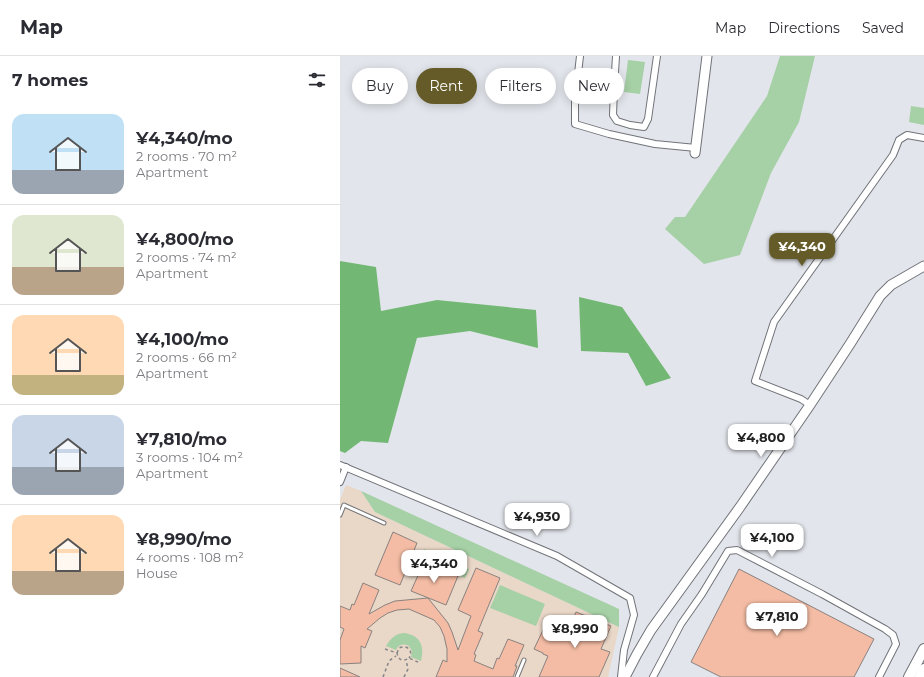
<!DOCTYPE html>
<html lang="en">
<head>
<meta charset="utf-8">
<style>
  body { margin:0; font-family:Montserrat,sans-serif; background:#f2f2f3; color:#2b2b33; height:100vh; display:flex; flex-direction:column; font-size:15px; white-space:nowrap }
  * { box-sizing:border-box; margin:0 }
  p { font-size:13px; color:#7c7c81 }
  .icon { flex:none; width:22px; height:22px; fill:none; stroke:currentColor; stroke-width:2; stroke-linecap:round; stroke-linejoin:round }
  .map { position:relative; flex:1; overflow:hidden }
  .drawer { display:flex; flex-direction:column; background:#fff; width:340px }
  .drawer>* { flex:none }
  .banner { position:absolute; left:12px; top:12px; width:380px; height:36px; display:flex; gap:8px }
  .price { position:absolute; translate:-50% -34px; padding:0 9px; border-radius:8px; background:#fff; color:#222; font-size:13px; line-height:26px; filter:drop-shadow(0 1px 2px #0008) }
  .price::after { content:''; position:absolute; left:50%; top:24px; width:12px; height:9px; margin-left:-6px; background:inherit; clip-path:polygon(0 0,100% 0,50% 100%) }
  .price.current { background:#645b28; color:#fff }
  ul { padding:0; list-style:none }
  li { display:flex; align-items:center; gap:12px; height:100px; padding:0 12px }
  li+li { border-top:1px solid #e1e1e2 }
  li span { display:grid; place-items:center; flex:none; width:112px; height:80px; border-radius:12px; color:#555 }
  li>.icon { margin-inline-start:auto }
  span .icon { width:48px; height:48px; fill:#fffc; stroke-width:1 }
  li b { font-size:17px }
  h2 { display:flex; justify-content:space-between; align-items:center; height:48px; padding:0 12px; font-size:17px }
  .chip { padding:0 14px; border-radius:18px; background:#fff; box-shadow:0 2px 10px #0003; font-size:14px; line-height:36px }
  .chip.current { background:#645b28; color:#fff }
  header { display:flex; align-items:center; gap:24px; box-sizing:border-box; height:56px; padding:0 20px; background:#fff; border-bottom:1px solid #e1e1e2 }
  header strong { font-size:19px }
  nav { display:flex; gap:22px; margin-inline-start:auto; font-size:14px }
  main { display:flex; flex:1; min-height:0 }
  .map>svg:first-child { display:block }
</style>
</head>
<body>
<header>
<strong>Map</strong>
<nav><a>Map</a><a>Directions</a><a>Saved</a></nav>
</header>
<main>
<section class="drawer">
<h2>7 homes<svg class="icon" aria-label="filters" viewBox="0 0 24 24"><path d="M4 7h16M4 17h16"/><circle cx="9" cy="7" r="2"/><circle cx="15" cy="17" r="2"/></svg></h2>
<ul>
<li><span style="background:linear-gradient(#bfe0f5 70%,#9aa5b1 0)"><svg class="icon" aria-label="home" viewBox="0 0 24 24"><path d="M3 11l9-7 9 7M6 9v11h12V9"/></svg></span><div><b>¥4,340/mo</b><p>2 rooms · 70 m²</p><p>Apartment</p></div></li>
<li><span style="background:linear-gradient(#dfe7d0 65%,#b9a48a 0)"><svg class="icon" aria-label="home" viewBox="0 0 24 24"><path d="M3 11l9-7 9 7M6 9v11h12V9"/></svg></span><div><b>¥4,800/mo</b><p>2 rooms · 74 m²</p><p>Apartment</p></div></li>
<li><span style="background:linear-gradient(#ffd9b3 75%,#c2b280 0)"><svg class="icon" aria-label="home" viewBox="0 0 24 24"><path d="M3 11l9-7 9 7M6 9v11h12V9"/></svg></span><div><b>¥4,100/mo</b><p>2 rooms · 66 m²</p><p>Apartment</p></div></li>
<li><span style="background:linear-gradient(#c9d6e8 65%,#9aa5b1 0)"><svg class="icon" aria-label="home" viewBox="0 0 24 24"><path d="M3 11l9-7 9 7M6 9v11h12V9"/></svg></span><div><b>¥7,810/mo</b><p>3 rooms · 104 m²</p><p>Apartment</p></div></li>
<li><span style="background:linear-gradient(#ffd9b3 70%,#b9a48a 0)"><svg class="icon" aria-label="home" viewBox="0 0 24 24"><path d="M3 11l9-7 9 7M6 9v11h12V9"/></svg></span><div><b>¥8,990/mo</b><p>4 rooms · 108 m²</p><p>House</p></div></li>
</ul>
</section>
<div class="map">
<svg width="584" height="621" viewBox="0 0 584 621">
  <rect width="100%" height="100%" fill="#e2e5eb"/>
  <polygon fill="#e9d7c7" points="6,429 21,435 35,456 279,571 268,621 0,621 0,444"/>
  <g fill="#a6d0a5">
    <polygon points="440,0 475,0 459,66 431,117 400,199 364,208 325,173 335,161 345,161 427,40"/>
    <polygon points="288,4 305,6 300,38 284,36"/>
    <polygon points="571,50 584,52 584,69 569,66"/>
    <polygon points="21,435 279,553 279,571 35,456"/>
    <polygon points="84,493 129,513 125,522 80,503"/>
    <polygon points="160,529 205,548 196,570 150,552"/>
    <path d="M 64,577 C 80,579 85,590 81,605 L 71,601 L 72,595 L 69,590 C 63,587 58,589 56,594 L 46,590 C 51,582 55,578 64,577 Z"/>
  </g>
  <g fill="#72b874">
    <polygon points="0,205 36,211 41,255 97,244 196,254 198,292 130,275 77,282 48,387 21,385 5,397 0,395"/>
    <polygon points="239,241 282,251 331,322 306,330 288,297 241,295"/>
  </g>
  <g fill="#f4bca4" stroke="#898280">
    <polygon points="53,476 77,487 60,529 35,519"/>
    <polygon points="84,506 92,509 91,512 107,519 108,516 118,520 106,549 71,535"/>
    <polygon points="136,512 160,522 138,575 143,577 134,598 136,599 134,605 153,613 157,602 159,603 168,583 184,589 175,610 177,610 173,621 96,621 103,604 107,606 107,593 104,580 100,571 94,564 69,553 57,554 48,557 40,562 27,573 32,575 25,592 21,590 21,607 0,608 0,584 4,573 0,571 0,550 10,554 12,548 14,549 23,527 39,534 29,558 45,549 55,545 88,542 108,567 112,576 118,594 131,560 118,554"/>
    <polygon points="399,513 534,583 514,621 381,621 351,606"/>
    <polygon points="236,556 271,570 261,593 270,596 259,621 199,621 208,600 203,598 203,597 194,593 204,572 212,575 214,571 227,577"/>
    <polygon points="0,612 20,621 0,621"/>
  </g>
  <g fill="none" stroke-linecap="round" stroke-linejoin="round">
    <g stroke="#707378" stroke-width="5">
      <g id="lane">
        <polyline points="0,459 4,449 44,467"/>
        <polyline points="177,621 184,604"/>
      </g>
    </g>
    <g stroke="#707378" stroke-width="8">
      <g id="street">
        <polyline points="240,0 235,44 235,68 269,78 315,88 356,92"/>
        <polyline points="276,0 274,33 273,59 277,65 290,69 304,71 308,63 317,0"/>
        <polyline points="470,349 461,343 415,325 434,266 553,99 559,84 567,79 584,82"/>
        <polyline points="0,409 217,500 290,542 294,559 284,594 281,621"/>
        <polyline points="0,426 6,411"/>
        <polyline points="313,621 341,568 362,538 388,495 397,494 482,538 545,573 553,579 556,588 539,621"/>
      </g>
    </g>
    <g stroke="#707378" stroke-width="11">
      <g id="secondary">
        <polyline points="355,97 367,0"/>
        <polyline points="285,621 297,598 311,574 400,451 470,349 510,288 540,240 551,229 584,210"/>
      </g>
    </g>
    <g stroke="#707378" stroke-width="12">
      <g id="primary">
        <polyline points="569,621 584,593"/>
        <polyline points="580,621 584,613"/>
      </g>
    </g>
    <g stroke="#838589" stroke-width="1.5" stroke-dasharray="3 3" stroke-linecap="butt">
      <path d="M 45,593 L 57,597 C 58,604 63,606 69,602 L 80,607"/>
      <path d="M 57,597 L 59,592 C 67,588 74,595 69,602"/>
      <polyline points="43,621 49,605 56,600"/>
      <polyline points="64,621 68,613 66,604"/>
    </g>
    <use href="#lane" stroke="#fff" stroke-width="3"/>
    <use href="#street" stroke="#fff" stroke-width="6"/>
    <use href="#secondary" stroke="#fff" stroke-width="9"/>
    <use href="#primary" stroke="#fff" stroke-width="10"/>
  </g>
</svg>
<b class="price current" style="left:462px;top:211px">¥4,340</b>
<b class="price" style="left:421px;top:402px">¥4,800</b>
<b class="price" style="left:197px;top:481px">¥4,930</b>
<b class="price" style="left:432px;top:502px">¥4,100</b>
<b class="price" style="left:94px;top:528px">¥4,340</b>
<b class="price" style="left:437px;top:581px">¥7,810</b>
<b class="price" style="left:235px;top:593px">¥8,990</b>
<div class="banner">
<a class="chip">Buy</a>
<a class="chip current">Rent</a>
<a class="chip">Filters</a>
<a class="chip">New</a>
</div>
</div>
</main>
</body>
</html>
